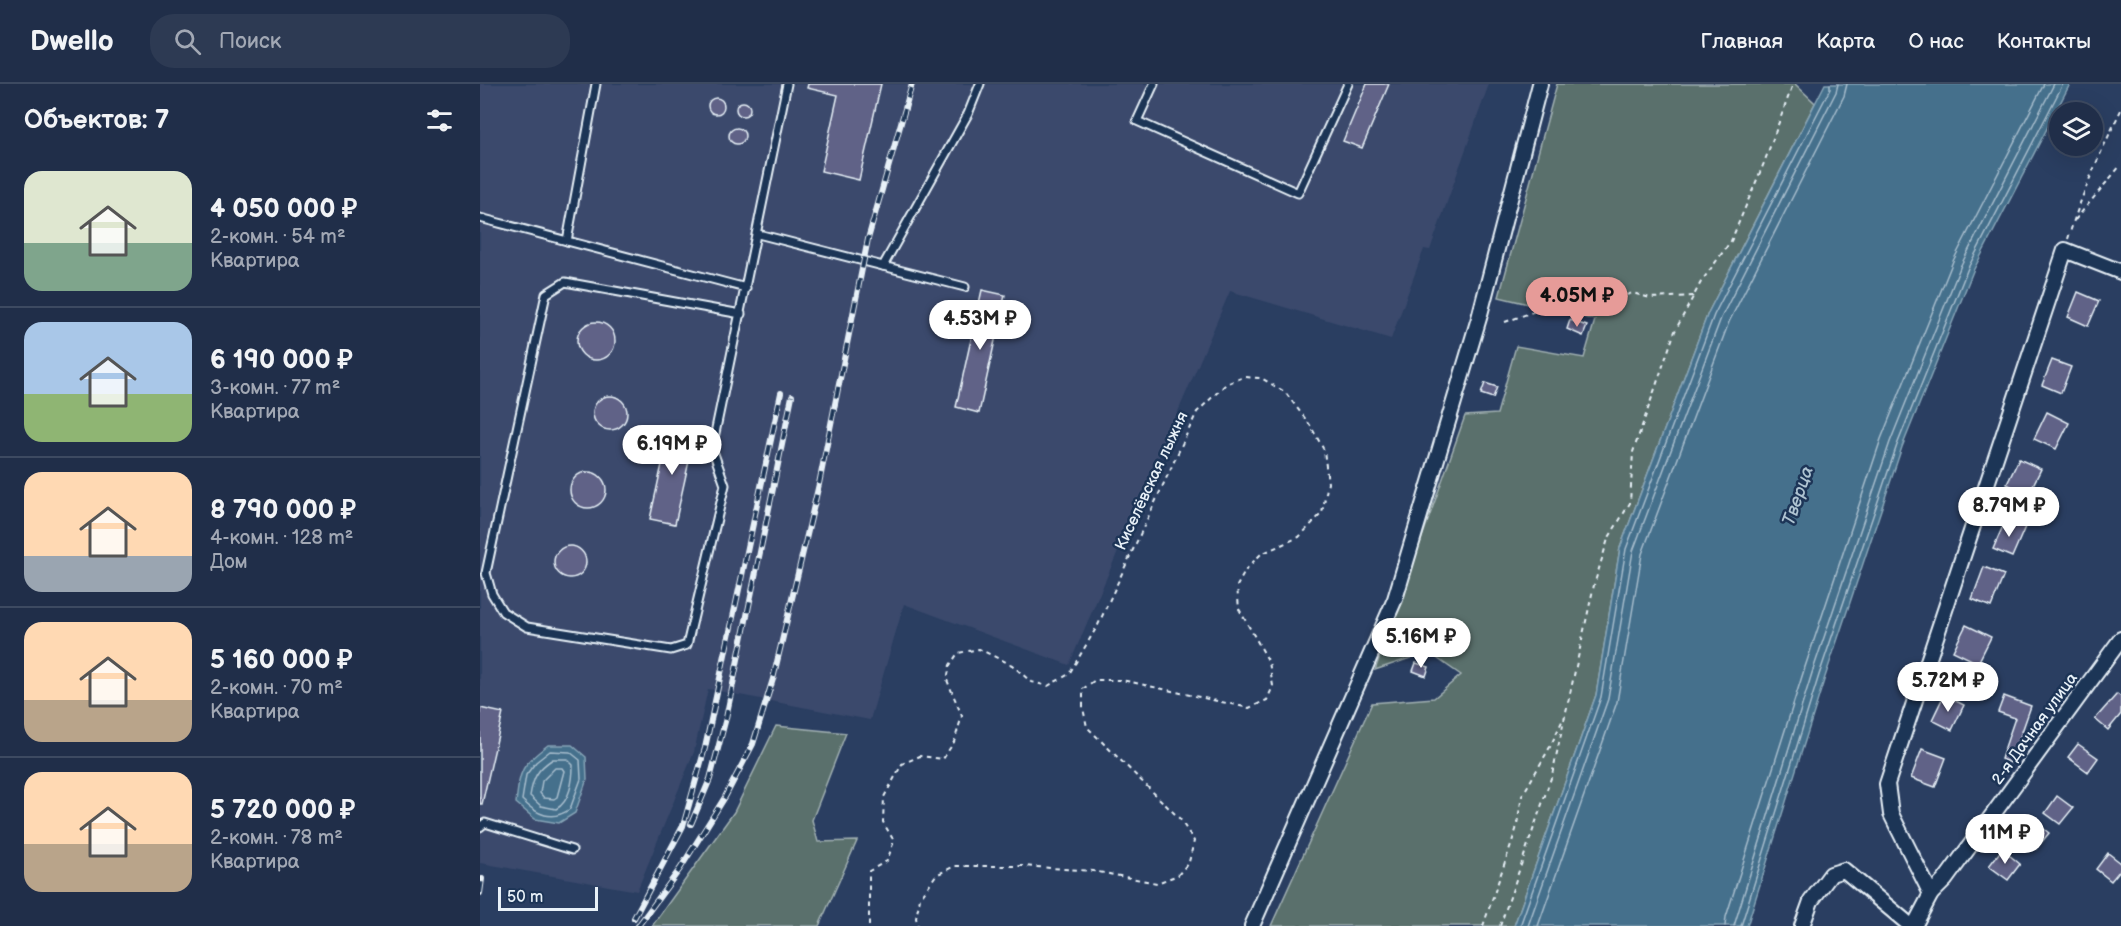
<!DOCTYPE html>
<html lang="ru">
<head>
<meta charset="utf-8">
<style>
  body { margin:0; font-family:"Balsamiq Sans",sans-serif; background:#2d3a53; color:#f1f3f6; height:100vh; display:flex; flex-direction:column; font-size:22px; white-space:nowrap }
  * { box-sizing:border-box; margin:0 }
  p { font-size:20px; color:#a2a8b4 }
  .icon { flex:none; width:33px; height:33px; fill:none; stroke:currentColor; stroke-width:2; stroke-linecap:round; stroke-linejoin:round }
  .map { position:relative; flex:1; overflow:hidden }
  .side { display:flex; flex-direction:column; background:#202e49; width:480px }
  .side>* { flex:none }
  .buttons { position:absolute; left:1569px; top:18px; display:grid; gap:12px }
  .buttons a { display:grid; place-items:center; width:54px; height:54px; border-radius:50%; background:#202e49; box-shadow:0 6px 24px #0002,0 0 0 2px #3d4a61; font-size:30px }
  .scale { position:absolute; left:18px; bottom:15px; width:100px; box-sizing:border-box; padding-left:6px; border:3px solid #e8f1f8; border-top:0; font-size:16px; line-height:21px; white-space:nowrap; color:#e8f1f8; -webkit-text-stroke:4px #1d3557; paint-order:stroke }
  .price { position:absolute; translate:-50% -51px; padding:0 14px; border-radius:21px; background:#fff; color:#222; font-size:20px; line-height:39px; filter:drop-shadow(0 2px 3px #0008) }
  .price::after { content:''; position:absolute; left:50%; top:36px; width:18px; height:14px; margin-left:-9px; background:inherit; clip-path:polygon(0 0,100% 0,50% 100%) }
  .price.on { background:#e69b98; color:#111 }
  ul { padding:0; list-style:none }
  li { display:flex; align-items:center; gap:18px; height:150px; padding:0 24px }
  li+li { border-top:2px solid #3d4a61 }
  li span { display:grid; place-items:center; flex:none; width:168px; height:120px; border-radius:18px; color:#555 }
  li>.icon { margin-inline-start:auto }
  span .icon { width:72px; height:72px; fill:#fffc; stroke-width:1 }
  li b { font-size:26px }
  h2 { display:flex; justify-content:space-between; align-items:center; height:72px; padding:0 24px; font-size:26px }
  header { display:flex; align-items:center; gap:36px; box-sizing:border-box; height:84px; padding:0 30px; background:#202e49; border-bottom:2px solid #3d4a61 }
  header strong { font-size:28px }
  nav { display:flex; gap:33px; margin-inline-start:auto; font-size:21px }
  .search { width:420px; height:54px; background:#2d3a53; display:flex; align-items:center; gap:15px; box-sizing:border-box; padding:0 21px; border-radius:24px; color:#a2a8b4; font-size:22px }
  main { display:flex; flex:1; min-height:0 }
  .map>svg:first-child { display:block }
</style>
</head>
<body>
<header>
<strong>Dwello</strong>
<div class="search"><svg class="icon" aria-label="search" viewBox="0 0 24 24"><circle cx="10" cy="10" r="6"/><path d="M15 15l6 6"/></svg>Поиск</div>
<nav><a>Главная</a><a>Карта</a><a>О нас</a><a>Контакты</a></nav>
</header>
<main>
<section class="side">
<h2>Объектов: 7<svg class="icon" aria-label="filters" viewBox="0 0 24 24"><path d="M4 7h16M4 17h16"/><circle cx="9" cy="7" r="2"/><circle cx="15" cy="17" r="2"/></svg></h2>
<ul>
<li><span style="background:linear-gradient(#dfe7d0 60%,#7fa58c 0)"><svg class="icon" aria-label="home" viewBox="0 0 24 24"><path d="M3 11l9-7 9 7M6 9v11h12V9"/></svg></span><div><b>4 050 000 ₽</b><p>2-комн. · 54 m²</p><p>Квартира</p></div></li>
<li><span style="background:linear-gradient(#a9c7e8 60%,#8fb573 0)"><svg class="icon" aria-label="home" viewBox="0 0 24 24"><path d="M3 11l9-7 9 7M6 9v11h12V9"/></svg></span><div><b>6 190 000 ₽</b><p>3-комн. · 77 m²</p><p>Квартира</p></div></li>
<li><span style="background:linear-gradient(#ffd9b3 70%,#9aa5b1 0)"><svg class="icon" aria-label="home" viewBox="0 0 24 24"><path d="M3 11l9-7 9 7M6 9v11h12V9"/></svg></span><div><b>8 790 000 ₽</b><p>4-комн. · 128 m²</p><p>Дом</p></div></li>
<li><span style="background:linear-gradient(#ffd9b3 65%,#b9a48a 0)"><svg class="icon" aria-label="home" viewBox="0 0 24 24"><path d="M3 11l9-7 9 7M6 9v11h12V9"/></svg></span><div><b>5 160 000 ₽</b><p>2-комн. · 70 m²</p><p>Квартира</p></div></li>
<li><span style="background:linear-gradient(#ffd9b3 60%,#b9a48a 0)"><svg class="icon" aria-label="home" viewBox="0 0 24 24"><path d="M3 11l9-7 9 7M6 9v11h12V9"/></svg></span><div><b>5 720 000 ₽</b><p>2-комн. · 78 m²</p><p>Квартира</p></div></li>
</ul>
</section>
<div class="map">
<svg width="1641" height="842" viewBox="0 0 1641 842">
  <rect width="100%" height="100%" fill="#2a3e61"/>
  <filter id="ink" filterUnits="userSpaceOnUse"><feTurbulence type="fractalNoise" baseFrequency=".0167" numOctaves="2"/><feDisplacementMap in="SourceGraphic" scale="12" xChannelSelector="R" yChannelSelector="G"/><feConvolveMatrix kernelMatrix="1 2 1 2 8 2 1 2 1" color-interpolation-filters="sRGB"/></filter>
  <g filter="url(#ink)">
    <polygon fill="#3a496c" points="0,0 1009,0 950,166 944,165 911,255 750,207 589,581 424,520 390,636 228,605 214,668 157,807 0,779"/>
    <g fill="#5a706c" stroke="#a1b0b2" stroke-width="1.5">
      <polygon points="1077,0 1315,0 1335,19 1228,229 1140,464 1116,611 1034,842 791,842 892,619 954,614 981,591 948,568 895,586 985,332 1017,330 1036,262 1104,274 1115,236 1019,213"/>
      <polygon points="296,642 366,649 332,736 338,758 377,757 339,842 172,842 254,728"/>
    </g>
    <g fill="#45708c" stroke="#86a4b7" stroke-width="1.5">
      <polygon points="1345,0 1590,0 1493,187 1422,363 1345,593 1267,842 1034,842 1116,611 1140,464 1228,229"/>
      <path d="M 68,661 L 92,661 L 106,673 L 107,695 L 95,729 L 79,739 L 55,735 L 36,719 C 40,686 40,682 68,661 Z"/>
    </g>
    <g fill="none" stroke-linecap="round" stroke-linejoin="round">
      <g stroke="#a7bdcd" stroke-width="1.5">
        <path d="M 90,668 L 100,676 L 101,695 L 90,725 C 72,738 57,731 42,716 L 46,691 L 56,678 L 70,667 Z"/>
        <path d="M 73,675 L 87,675 L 93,681 C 93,696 90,718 76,725 L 61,722 L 50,712 C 53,694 57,685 73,675 Z"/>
        <polygon points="75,684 82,684 84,687 77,713 74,715 64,714 60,709 62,697"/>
        <polyline points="1040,842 1121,613 1146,465 1234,231 1350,5 1350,0"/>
        <polyline points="1048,842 1128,615 1153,467 1241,234 1356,8 1358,0"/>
        <polyline points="1058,842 1137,618 1162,470 1249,238 1364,12 1367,0"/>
        <polyline points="1245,842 1246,833 1324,586 1401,355 1473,177 1564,0"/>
        <polyline points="1254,842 1332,589 1410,358 1481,181 1574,0"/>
        <polyline points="1261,842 1339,591 1417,361 1488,184 1583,0"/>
      </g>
    </g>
    <g fill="#606287" stroke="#e8f1f8" stroke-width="1.5">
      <polygon points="328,0 401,0 379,96 341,87 358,11 327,4"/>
      <polygon points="887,0 909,0 882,64 863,57"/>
      <circle cx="236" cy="22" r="8"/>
      <circle cx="263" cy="25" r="7"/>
      <circle cx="257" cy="52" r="8"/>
      <polygon points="502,206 525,211 499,329 476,323"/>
      <polygon points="1598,208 1619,217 1608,242 1588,233"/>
      <polygon points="1090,236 1107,242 1103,252 1087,245"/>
      <circle cx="116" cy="257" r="19"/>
      <polygon points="1572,276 1591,283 1581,309 1562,301"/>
      <polygon points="1005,299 1017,303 1013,314 1001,310"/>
      <circle cx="130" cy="329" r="17"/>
      <polygon points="1567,328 1589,339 1576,365 1554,355"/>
      <polygon points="190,344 215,350 195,440 170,435"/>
      <polygon points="1539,375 1561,385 1548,411 1527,400"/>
      <circle cx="108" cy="406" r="18"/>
      <polygon points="1526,435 1545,443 1532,473 1513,465"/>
      <circle cx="90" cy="478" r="16"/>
      <polygon points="1504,483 1524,491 1511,523 1492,515"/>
      <polygon points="1486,541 1511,553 1498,579 1473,567"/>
      <polygon points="936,579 949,583 946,592 933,587"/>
      <polygon points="1637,610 1641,613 1641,630 1628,646 1615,635"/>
      <polygon points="1464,611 1484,621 1472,646 1452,636"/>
      <polygon points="1524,612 1551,622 1531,679 1521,675 1535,634 1518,628"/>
      <polygon points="0,624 23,629 2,720 0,720"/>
      <polygon points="1598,660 1618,674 1608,688 1588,673"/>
      <polygon points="1442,665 1466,674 1455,703 1431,694"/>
      <polygon points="1577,712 1593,724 1580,740 1565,729"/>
      <polygon points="1554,737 1569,749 1556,765 1541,753"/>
      <polygon points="1522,765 1540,780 1528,796 1509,782"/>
      <polygon points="1628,769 1641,779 1641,785 1631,797 1616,785"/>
    </g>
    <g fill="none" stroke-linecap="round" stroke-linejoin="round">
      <g stroke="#e8f1f8" stroke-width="11">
        <g id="service">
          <polyline points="674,0 657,37 818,109 868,0"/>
          <polyline points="0,134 266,204"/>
          <polyline points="278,150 485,203"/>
          <polyline points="87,157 116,0"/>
          <polyline points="403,182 488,30 500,0"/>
          <polyline points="261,230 85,198 66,210 6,489 12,510 23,528 47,543 191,566 207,561 245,401 232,364 307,0"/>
          <polyline points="0,743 5,739 92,766"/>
        </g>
      </g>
      <g stroke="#e8f1f8" stroke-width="18">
        <g id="minor">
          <polyline points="1451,810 1411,730 1407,700 1585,166 1641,188"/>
          <polyline points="772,842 915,515 999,234 1060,0"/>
          <polyline points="1322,842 1331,817 1351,790 1364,786 1431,842"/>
          <polyline points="1434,842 1451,810 1465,796 1641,555"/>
        </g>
      </g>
      <g stroke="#e8f1f8" stroke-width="2" stroke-dasharray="4.5 4.5" stroke-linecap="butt">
        <polyline points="1595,136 1641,81"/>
        <path d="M 1588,155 C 1601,111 1621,67 1641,26"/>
        <polyline points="1025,238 1072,221 1120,219 1153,209 1170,214 1214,212"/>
        <polyline points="389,842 389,787 407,777 414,757 403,738 404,713 422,680 440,672 463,675 474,658 482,632 467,596 470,581 478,569 499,565 532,581 551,598 568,602 589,590 618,541 717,328 746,300 764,293 781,294 805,308 830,341 844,366 848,399 842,429 819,453 781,470 767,484 757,502 759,525 789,578 793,602 787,616 769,624 642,596 615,596 603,605 603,624 607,643 700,735 714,757 709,778 698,791 677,799 613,787 543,782 475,782 456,791 440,814 436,834 438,842"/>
        <polyline points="1003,842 1036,746 1042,712 1070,663 1084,633"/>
        <polyline points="1020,842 1072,691 1114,501 1128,455 1150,419 1153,368 1195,247 1221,198 1251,157 1284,79 1313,0"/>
      </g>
      <use href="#service" stroke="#1d3557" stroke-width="7"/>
      <use href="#minor" stroke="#1d3557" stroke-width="14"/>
      <g stroke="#e8f1f8" stroke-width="6">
        <g id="rail">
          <polyline points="211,740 230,695 246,634 312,312"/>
          <polyline points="0,809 2,795"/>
          <polyline points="154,834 203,742 225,664 301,309"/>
          <polyline points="158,842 200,785 245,713 273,660 293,595 339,400 388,155 432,0"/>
        </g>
      </g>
      <use href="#rail" stroke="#1d3557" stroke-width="4" stroke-dasharray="11" stroke-linecap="butt"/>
    </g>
  </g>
  <g text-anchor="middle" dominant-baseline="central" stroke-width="5" stroke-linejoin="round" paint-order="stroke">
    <g font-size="16" fill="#e8f1f8" stroke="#1d3557">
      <text transform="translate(672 397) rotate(-65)">Киселёвская лыжня</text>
      <text transform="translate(1555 645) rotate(-54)">2-я Дачная улица</text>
    </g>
    <g font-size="18" font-style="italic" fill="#afc4d2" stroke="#1d3557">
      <text transform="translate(1318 412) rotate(-71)">Тверца</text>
    </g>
  </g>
</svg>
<div class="buttons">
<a><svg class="icon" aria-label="layers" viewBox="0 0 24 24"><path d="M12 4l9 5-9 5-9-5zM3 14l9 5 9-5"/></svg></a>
</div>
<div class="scale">50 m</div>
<b class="price on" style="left:1097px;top:244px">4.05M ₽</b>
<b class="price" style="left:500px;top:267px">4.53M ₽</b>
<b class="price" style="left:192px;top:392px">6.19M ₽</b>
<b class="price" style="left:1529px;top:454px">8.79M ₽</b>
<b class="price" style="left:941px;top:585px">5.16M ₽</b>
<b class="price" style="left:1468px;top:629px">5.72M ₽</b>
<b class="price" style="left:1525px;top:781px">11M ₽</b>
</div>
</main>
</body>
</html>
